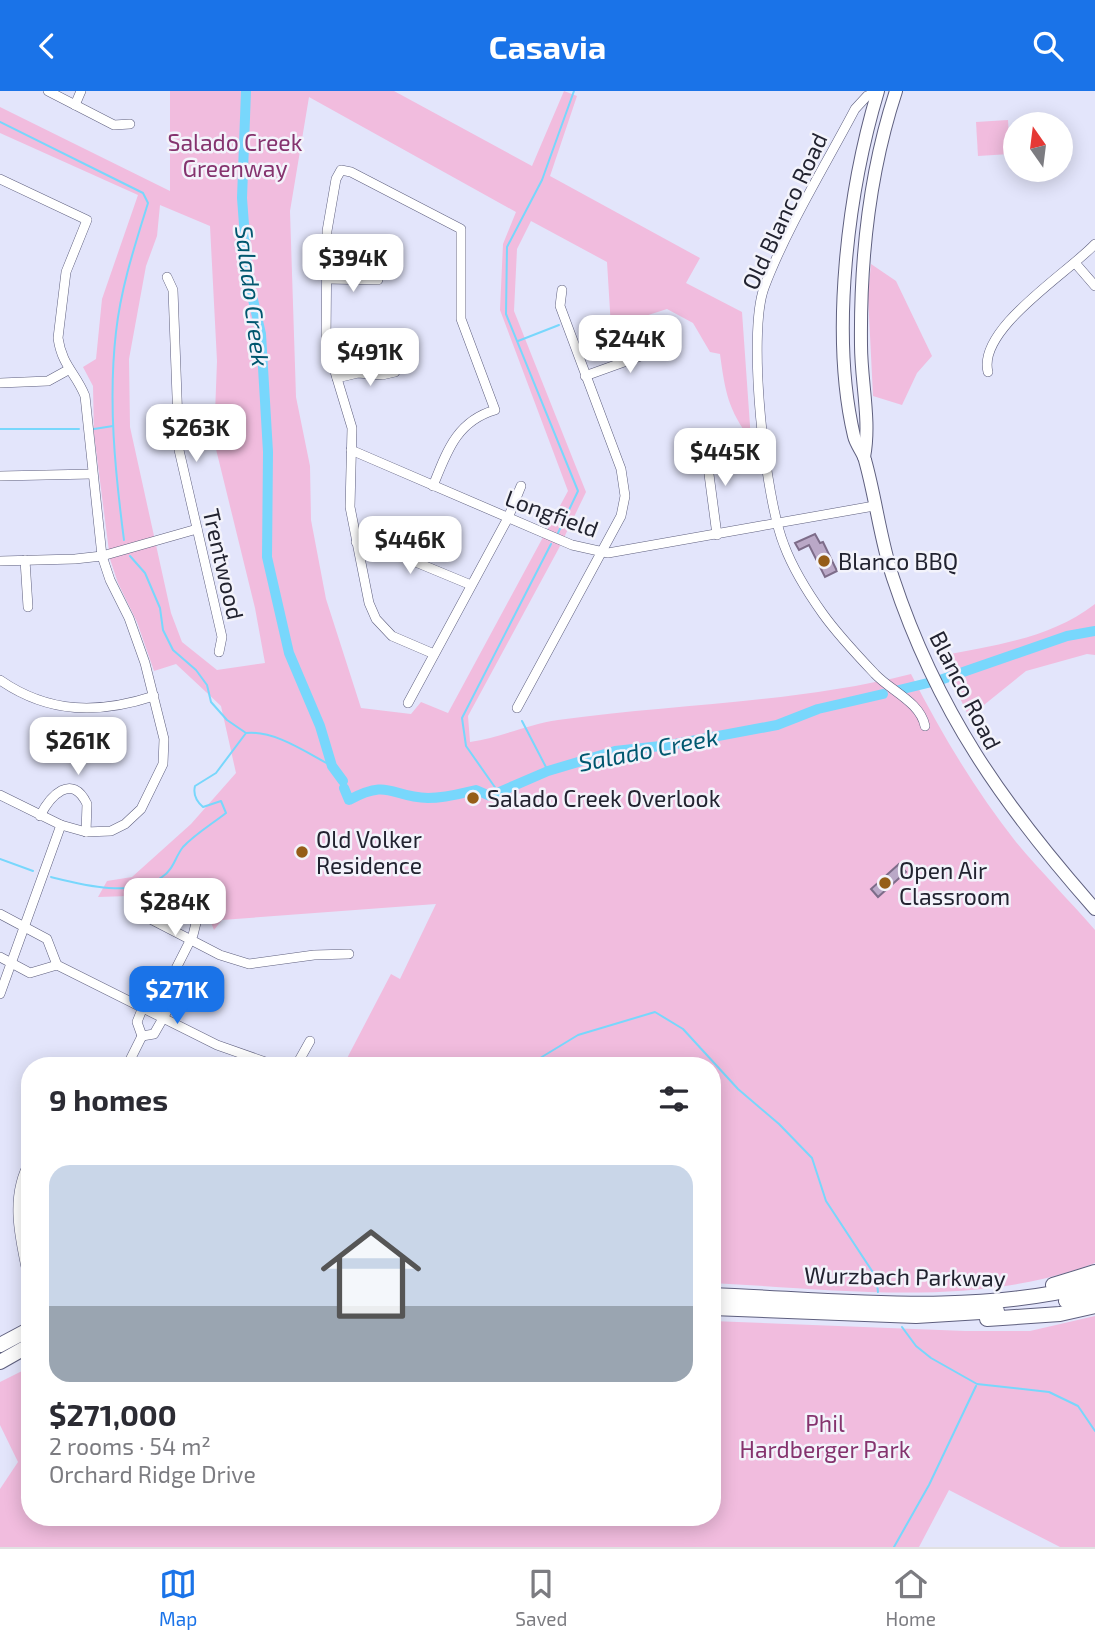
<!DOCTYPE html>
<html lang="en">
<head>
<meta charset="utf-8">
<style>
  body { margin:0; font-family:"Exo 2",sans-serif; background:#f7f7f7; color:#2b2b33; height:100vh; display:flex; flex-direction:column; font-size:26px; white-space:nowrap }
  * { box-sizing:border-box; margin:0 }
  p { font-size:23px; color:#7c7c81 }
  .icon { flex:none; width:38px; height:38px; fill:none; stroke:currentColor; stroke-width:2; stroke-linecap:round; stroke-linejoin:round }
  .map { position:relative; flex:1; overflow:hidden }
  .sheet { position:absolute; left:21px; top:966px; width:700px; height:469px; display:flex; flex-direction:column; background:#fff; border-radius:28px; box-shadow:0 4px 18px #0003 }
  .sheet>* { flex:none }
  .needle { width:46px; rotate:346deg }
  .controls { position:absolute; left:1003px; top:21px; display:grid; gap:14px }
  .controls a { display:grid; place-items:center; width:70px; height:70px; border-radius:50%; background:#fff; box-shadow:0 4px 18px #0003; font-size:35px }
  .price { position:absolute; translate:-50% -60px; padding:0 16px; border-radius:14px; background:#fff; color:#222; font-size:23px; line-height:46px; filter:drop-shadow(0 2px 4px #0008) }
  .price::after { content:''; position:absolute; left:50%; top:42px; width:21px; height:16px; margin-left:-10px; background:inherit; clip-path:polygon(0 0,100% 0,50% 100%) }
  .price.active { background:#1a73e8; color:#fff }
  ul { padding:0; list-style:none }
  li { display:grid; align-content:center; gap:14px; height:371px; padding:0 28px }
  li+li { border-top:2px solid #e1e1e2 }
  li span { display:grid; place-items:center; height:217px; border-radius:21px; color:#555 }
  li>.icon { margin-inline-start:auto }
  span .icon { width:126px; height:126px; fill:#fffc; stroke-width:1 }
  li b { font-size:30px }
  h2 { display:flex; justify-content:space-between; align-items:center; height:84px; padding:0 28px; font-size:30px }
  header { display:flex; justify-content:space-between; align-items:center; height:91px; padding:0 28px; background:#1a73e8; color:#fff; font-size:32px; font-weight:700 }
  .tabs { display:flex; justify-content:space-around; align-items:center; height:98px; border-top:2px solid #e1e1e2; background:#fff; font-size:19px; color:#7c7c81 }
  .tabs a { display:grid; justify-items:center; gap:4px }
  .tabs .active { color:#1a73e8 }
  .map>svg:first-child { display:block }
</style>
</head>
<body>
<header><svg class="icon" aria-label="back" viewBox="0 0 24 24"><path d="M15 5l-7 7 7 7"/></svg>Casavia<svg class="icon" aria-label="search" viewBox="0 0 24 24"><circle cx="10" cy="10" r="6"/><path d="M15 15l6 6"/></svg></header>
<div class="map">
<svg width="1095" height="1456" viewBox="0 0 1095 1456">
  <rect width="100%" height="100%" fill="#e3e5fb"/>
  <g fill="#f1bcde" fill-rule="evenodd">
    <path d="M 170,0 L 394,0 L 532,75 L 564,0 L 577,5 L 550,85 L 700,167 L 686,192 L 742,221 L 751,349 C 728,319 725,300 720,263 L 710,261 L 693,232 L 667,218 L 611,236 L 607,171 L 531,130 L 517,158 L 514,220 L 586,401 L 559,457 L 468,625 L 470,651 C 500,647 528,633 558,629 C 676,613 795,612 911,583 C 941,642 975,699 1016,751 C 1041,781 1069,809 1095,839 L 1095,1172 C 975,1218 838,1198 712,1192 L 712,975 L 343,975 L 391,883 L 400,888 L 436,813 L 222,829 L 214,839 L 203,812 L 208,792 L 174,792 L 129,805 L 98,806 L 107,790 L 132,786 L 191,733 L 236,682 L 221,615 L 176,573 L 154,580 L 137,531 L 118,492 L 110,468 L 94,343 L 93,295 L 83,276 L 96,268 L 102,208 L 138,104 L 0,42 L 0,16 L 170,100 ZM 309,6 L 516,121 L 503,153 L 500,219 L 568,400 L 448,622 L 421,611 L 411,623 L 361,617 L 326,508 L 311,429 L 310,375 L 296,306 L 290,120 ZM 160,114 L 210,135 L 217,270 L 214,350 L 255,517 L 265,572 L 217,579 L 182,551 L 171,522 L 130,336 L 129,268 L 146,175 L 157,145 Z"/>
    <polygon points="1008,29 1010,63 978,65 976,31"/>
    <polygon points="871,173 896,190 932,265 917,282 902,314 873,305 868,204"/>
    <path d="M 1095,513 L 1095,564 L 1087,563 L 1026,580 L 969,626 L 940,565 C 994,554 1050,548 1095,513 Z"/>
    <polygon points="1095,1225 1095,1456 1060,1456 949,1399 919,1456 0,1456 0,1398 18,1371 0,1334 0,1291 30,1276 30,1426 712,1426 712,1230 965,1240 1030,1240"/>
  </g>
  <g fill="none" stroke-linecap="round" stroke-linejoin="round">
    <g stroke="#78d7fc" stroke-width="2">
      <path d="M 0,31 L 143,102 L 148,112 C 135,154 121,196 116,241 C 108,310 115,380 124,449"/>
      <polyline points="518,250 559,234"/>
      <polyline points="0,338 79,338"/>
      <polyline points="94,338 113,335"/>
      <polyline points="558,442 578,400 506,223 507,156 542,89 574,0"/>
      <path d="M 130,465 L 145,482 L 160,517 L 163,539 L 173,559 L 196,579 L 207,594 L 211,611 L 227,629 L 246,642 C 275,639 307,662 332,675"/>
      <polyline points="522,630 548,680"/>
      <polyline points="499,702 466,655 462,627 551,453"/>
      <polyline points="0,768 33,780"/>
      <path d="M 51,786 C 83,794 133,807 162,786 C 174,778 175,766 183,756 C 195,743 212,733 226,722 L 221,710 L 203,716 C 196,710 193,703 195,695 L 216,682 L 246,642"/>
      <polyline points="527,975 578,944 655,921 683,938 738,998 779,1033 812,1067 826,1110 876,1186 878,1201"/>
      <polyline points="902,1236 916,1255 931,1267 977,1293 1049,1301 1078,1315 1095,1340"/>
      <polyline points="894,1456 929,1394 976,1295"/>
    </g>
    <g stroke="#78d7fc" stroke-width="10">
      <polyline points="246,0 242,107 248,187 261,243 268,361 267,466 289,562 320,635 332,675 343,690"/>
      <polyline points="899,599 940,589 1067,545 1095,540"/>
      <path d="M 344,697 L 349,709 C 390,687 390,706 428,707 C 446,707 459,703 476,699 L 490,705 L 548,680 L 615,660 L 670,654 L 777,634 L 818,618 L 883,603"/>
    </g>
  </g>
  <g fill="#baa8c7" stroke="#7d6c89" stroke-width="2">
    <polygon points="815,443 820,452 823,451 837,480 825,486 809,454 799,459 795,452"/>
    <polygon points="899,773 906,781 878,806 871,798"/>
  </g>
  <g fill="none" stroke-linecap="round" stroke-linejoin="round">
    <g stroke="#5e5f7e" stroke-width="10">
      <g id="minor">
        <polyline points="48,0 114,34 130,33"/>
        <path d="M 877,1 L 867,5 L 855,18 C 825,75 786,138 764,197 C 747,244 765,407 784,454 C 793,478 808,502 823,523 C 838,544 857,564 875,583 C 891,600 920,611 925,635"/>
        <polyline points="75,14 81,0"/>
        <path d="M 0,88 L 87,129 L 66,181 L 58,247 C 62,275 76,282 85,305 L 102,465 L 110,489 L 129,527 L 145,572 L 164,648 L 163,673 L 141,718 L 125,733 L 111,740 L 86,741 L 61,734 L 0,704"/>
        <polyline points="1076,173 1095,195"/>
        <polyline points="167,186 173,199 179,359 222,546 219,561"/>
        <polyline points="327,188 378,189"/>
        <path d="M 988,281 C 977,238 1068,182 1095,153"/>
        <polyline points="585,285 660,258 672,259"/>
        <polyline points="337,287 358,282 382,284 395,281"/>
        <polyline points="0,292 48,290 68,279"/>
        <polyline points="705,353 717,444"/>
        <polyline points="351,359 572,454 608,462 874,415"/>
        <polyline points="0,385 92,383"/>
        <path d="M 433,395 C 447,360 457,330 495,319 L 461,228 L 461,138 L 351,81 L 341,79 L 336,88 L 327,140 L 326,251 L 352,337 L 350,416 L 369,512 L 376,528 L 392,545 L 434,563"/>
        <polyline points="356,451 372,453 471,494"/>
        <polyline points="25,469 28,516"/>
        <polyline points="0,470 75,468 102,465 197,438"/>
        <path d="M 0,589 C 49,623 99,623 154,605"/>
        <polyline points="408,612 508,427 521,395"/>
        <polyline points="517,617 621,425 625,405 621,378 560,215 562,199"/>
        <path d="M 40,725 C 50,705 72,681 87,713 L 86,741"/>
        <polyline points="135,820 220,864 249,873 314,864 349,863"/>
        <polyline points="0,823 47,848 57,874"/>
        <polyline points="0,866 30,882 57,874 217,954 277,975"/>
        <polyline points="164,901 193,844 196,832 195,794"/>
        <polyline points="0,903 61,734"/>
        <polyline points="142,945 137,931 143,916 153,902 164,901"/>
        <polyline points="142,945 154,943 170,915 164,901"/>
        <polyline points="127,975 142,945"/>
        <polyline points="296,975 310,950"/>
        <path d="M 27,1181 C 19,1144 10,1104 30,1070"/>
      </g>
    </g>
    <g stroke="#5e5f7e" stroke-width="14">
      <g id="major">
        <path d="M 878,0 C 848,100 830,243 854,345 C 856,354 863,361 865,369 C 876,408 880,448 893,487 C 937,620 1003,714 1095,818"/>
        <path d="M 864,366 C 871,330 861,291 861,254 C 860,168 869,82 896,0"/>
      </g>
    </g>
    <g stroke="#5e5f7e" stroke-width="16">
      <g id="highway">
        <polyline points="1053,1194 1095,1181"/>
        <path d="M 712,1204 C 840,1209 970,1226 1095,1193"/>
        <polyline points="1066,1210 1095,1204"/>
        <polyline points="712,1217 916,1225 997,1220"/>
        <polyline points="987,1228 1060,1223 1095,1215"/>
        <polyline points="0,1254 30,1238"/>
        <polyline points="0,1271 30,1254"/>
      </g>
    </g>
    <use href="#minor" stroke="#fff" stroke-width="9"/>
    <use href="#major" stroke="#fff" stroke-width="12"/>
    <use href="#highway" stroke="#fff" stroke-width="14"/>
  </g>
  <g fill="#955d18" stroke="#f3f3fb" stroke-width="2.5">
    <circle cx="824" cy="470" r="7"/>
    <circle cx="473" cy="707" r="7"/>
    <circle cx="302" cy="761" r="7"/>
    <circle cx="885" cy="792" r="7"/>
  </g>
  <g text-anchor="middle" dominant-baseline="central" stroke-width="5" stroke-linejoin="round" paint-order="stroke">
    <g font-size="23" fill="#85336e" stroke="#f3f3fb">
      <text x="235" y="51">Salado Creek<tspan x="235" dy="26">Greenway</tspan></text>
      <text x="825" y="1332">Phil<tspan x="825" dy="26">Hardberger Park</tspan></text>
    </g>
    <g font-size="23" fill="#222330" stroke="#f3f3fb">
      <text transform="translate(784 120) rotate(-65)">Old Blanco Road</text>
      <text transform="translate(552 422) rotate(20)">Longfield</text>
      <text transform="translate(224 473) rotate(77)">Trentwood</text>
      <text transform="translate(966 599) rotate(63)">Blanco Road</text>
      <text transform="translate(905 1185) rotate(1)">Wurzbach Parkway</text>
    </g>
    <g font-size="23" fill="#222330" stroke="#f3f3fb" text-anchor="start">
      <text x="838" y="470">Blanco BBQ</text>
      <text x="487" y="707">Salado Creek Overlook</text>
      <text x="316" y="748">Old Volker<tspan x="316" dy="26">Residence</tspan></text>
      <text x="899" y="779">Open Air<tspan x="899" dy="26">Classroom</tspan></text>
    </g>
    <g font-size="24" font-style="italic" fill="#00576f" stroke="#f3f3fb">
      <text transform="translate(253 205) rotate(83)">Salado Creek</text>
      <text transform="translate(648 658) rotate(-11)">Salado Creek</text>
    </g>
  </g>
</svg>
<div class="controls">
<a><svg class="needle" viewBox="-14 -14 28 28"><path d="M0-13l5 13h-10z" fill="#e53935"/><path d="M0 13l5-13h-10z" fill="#7c7c81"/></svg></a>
</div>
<b class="price" style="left:353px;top:203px">$394K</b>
<b class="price" style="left:630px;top:284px">$244K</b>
<b class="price" style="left:370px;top:297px">$491K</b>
<b class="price" style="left:196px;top:373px">$263K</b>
<b class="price" style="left:725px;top:397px">$445K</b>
<b class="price" style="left:410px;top:485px">$446K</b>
<b class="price" style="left:78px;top:686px">$261K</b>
<b class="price" style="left:175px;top:847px">$284K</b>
<b class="price active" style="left:177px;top:935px">$271K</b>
<section class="sheet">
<h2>9 homes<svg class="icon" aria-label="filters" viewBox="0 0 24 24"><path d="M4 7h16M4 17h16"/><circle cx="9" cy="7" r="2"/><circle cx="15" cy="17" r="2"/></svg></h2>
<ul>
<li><span style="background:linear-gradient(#c9d6e8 65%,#9aa5b1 0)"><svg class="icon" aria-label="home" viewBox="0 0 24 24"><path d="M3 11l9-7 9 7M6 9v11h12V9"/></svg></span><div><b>$271,000</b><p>2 rooms · 54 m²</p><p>Orchard Ridge Drive</p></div></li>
</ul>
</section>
</div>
<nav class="tabs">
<a class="active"><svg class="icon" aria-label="map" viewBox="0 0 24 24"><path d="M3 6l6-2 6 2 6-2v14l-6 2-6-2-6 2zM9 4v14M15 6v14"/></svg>Map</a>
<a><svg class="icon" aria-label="saved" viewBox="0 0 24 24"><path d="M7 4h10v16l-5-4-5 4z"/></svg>Saved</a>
<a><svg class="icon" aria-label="home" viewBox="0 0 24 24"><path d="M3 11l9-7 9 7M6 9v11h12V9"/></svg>Home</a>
</nav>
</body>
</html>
